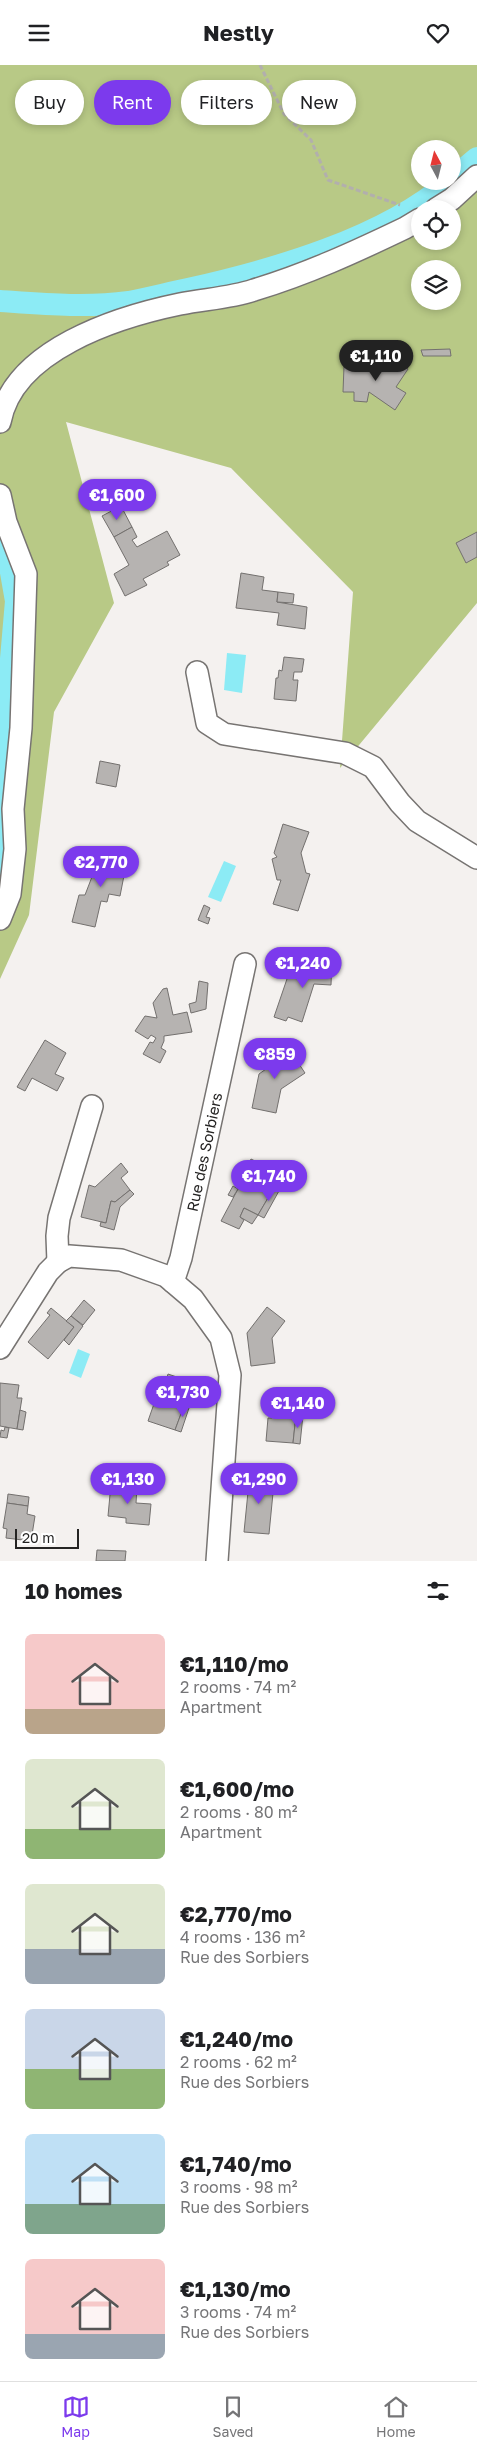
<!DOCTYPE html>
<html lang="en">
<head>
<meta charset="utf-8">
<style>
  body { margin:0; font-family:"Golos Text",sans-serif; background:#f2f2f2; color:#202124; height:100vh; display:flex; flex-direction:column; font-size:19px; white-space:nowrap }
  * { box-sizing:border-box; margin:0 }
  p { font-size:16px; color:#757577 }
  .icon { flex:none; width:28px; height:28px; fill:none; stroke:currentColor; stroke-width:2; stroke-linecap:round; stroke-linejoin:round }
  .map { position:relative; height:1496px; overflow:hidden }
  .panel { display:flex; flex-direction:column; background:#fff; flex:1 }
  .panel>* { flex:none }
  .banner { position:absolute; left:15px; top:15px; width:448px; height:45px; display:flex; gap:10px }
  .needle { width:32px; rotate:353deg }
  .controls { position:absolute; left:411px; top:75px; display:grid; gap:10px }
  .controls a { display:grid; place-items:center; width:50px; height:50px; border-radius:50%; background:#fff; box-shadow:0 2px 8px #0003; font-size:25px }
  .scale { position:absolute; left:15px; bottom:12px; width:64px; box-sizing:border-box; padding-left:5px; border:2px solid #252423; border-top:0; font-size:14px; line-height:18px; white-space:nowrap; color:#252423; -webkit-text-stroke:4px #fff; paint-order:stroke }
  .price { position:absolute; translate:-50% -42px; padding:0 11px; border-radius:18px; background:#7c3aed; color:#fff; font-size:16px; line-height:32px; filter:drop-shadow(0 1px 2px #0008) }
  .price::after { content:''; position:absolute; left:50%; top:30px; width:15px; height:11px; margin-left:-8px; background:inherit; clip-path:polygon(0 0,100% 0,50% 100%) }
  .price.on { background:#222; color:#fff }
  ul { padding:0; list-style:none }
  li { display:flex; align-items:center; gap:15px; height:125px; padding:0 25px }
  li span { display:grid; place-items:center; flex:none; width:140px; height:100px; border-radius:8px; color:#555 }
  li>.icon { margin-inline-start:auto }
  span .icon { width:60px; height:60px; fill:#fffc; stroke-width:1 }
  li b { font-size:21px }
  h2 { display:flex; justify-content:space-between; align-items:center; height:60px; padding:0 25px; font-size:21px }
  .tag { padding:0 18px; border-radius:22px; background:#fff; box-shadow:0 2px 8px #0003; font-size:18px; line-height:45px }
  .tag.on { background:#7c3aed; color:#fff }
  header { display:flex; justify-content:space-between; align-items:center; height:65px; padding:0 25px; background:#fff; font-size:22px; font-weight:700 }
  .menu { display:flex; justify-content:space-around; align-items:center; height:70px; border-top:1px solid #e0e0e0; background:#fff; font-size:14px; color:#757577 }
  .menu a { display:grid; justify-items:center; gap:2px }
  .menu .on { color:#7c3aed }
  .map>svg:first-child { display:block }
</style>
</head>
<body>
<header><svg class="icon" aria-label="menu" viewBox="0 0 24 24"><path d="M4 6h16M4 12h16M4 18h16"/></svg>Nestly<svg class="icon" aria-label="heart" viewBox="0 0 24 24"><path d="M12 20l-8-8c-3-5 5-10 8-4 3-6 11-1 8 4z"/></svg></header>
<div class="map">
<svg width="477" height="1496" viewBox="0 0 477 1496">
  <rect width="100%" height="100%" fill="#f4f1ef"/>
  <path fill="#b8c986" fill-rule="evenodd" d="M 0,0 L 477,0 L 477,538 L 340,703 L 353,527 L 231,403 L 66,357 L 114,538 L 54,647 L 29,850 L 0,914 ZM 420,84 L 452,84 L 452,116 L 420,116 ZM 420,144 L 452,144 L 452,176 L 420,176 ZM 420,204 L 452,204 L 452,236 L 420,236 Z"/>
  <g fill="#8cebf5">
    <polygon points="227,588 246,590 242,628 224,625"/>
    <polygon points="224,796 236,801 221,837 208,832"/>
    <polygon points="78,1284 90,1289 81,1313 69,1308"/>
  </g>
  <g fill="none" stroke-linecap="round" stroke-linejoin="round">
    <g stroke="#8cebf5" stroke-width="22">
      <polyline points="452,114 477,93"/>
      <path d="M 0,236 C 43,239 86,243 129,237 C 149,233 169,228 188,224 C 273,205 383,174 450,116"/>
      <polyline points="0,470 9,496 16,536 1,709 3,794 0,812"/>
    </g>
  </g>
  <g fill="#b6b3b1" stroke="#73706e">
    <polygon points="450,284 451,291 423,291 421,285"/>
    <polygon points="379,293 396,294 408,304 396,322 406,328 395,345 369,327 367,337 354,336 354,327 343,327 344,301 377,302"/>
    <polygon points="121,441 132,462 114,472 102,451"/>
    <polygon points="132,462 137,472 132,475 137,482 167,466 180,490 167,497 169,500 143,514 147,520 125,531 114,509 129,500 114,472"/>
    <polygon points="477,467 477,492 466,498 456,478"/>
    <polygon points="241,508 264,512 262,525 278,527 277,537 307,542 305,564 277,560 279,548 236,543"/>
    <polygon points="278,527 294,529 293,538 277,537"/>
    <polygon points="284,592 304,594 302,607 294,607 293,615 298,615 296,636 274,634 276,613 278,613 279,605 282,606"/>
    <polygon points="100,696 120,700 116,722 96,718"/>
    <polygon points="283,759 309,767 301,788 306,808 310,809 298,846 273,839 281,815 277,815 272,794 277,792 274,788"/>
    <polygon points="104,786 128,790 120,831 109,829 107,837 101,836 95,862 72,857 79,830 85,830 95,804 101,806"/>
    <polygon points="204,840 210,843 206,852 210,853 208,859 198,855"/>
    <polygon points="307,892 332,894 331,920 314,919 302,957 288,952 286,956 274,952 289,908 306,908"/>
    <polygon points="199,916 208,918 206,944 191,948 189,939 196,937"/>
    <polygon points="167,923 173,950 187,947 192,967 164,971 164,976 161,983 166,986 160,998 143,989 150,977 153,978 156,973 151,970 148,974 135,966 145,951 157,953 153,938 163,924"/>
    <polygon points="45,975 66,988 55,1009 64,1013 57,1026 32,1013 25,1026 17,1022"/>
    <polygon points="272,984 279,995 291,987 305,1008 281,1024 276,1048 252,1043 259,1009 266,1004 259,993"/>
    <polygon points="251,1094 287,1112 289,1120 282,1125 275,1121 258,1150 244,1143 240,1152 244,1155 239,1164 221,1156 246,1109 244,1108"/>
    <polygon points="121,1098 128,1107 121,1113 130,1125 115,1137 111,1136 106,1158 81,1152 89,1120 95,1122"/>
    <polygon points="233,1121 238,1124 233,1132 228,1130"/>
    <polygon points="275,1121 280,1124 264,1153 258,1150"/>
    <polygon points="130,1125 134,1129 120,1142 114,1165 100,1161 101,1157 106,1158 111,1136 115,1137"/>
    <polygon points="244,1143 258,1150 252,1159 240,1152"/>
    <polygon points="84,1235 95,1245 83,1260 71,1251"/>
    <polygon points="267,1242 285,1256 272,1273 275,1298 251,1301 247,1268"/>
    <polygon points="51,1243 74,1262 48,1294 28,1277 50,1250 47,1248"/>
    <polygon points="71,1251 83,1261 69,1280 64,1275 74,1262 66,1256"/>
    <polygon points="168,1309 197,1319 190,1340 185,1338 175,1365 148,1356 156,1333 160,1334"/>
    <polygon points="0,1318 19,1320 17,1333 22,1333 17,1364 0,1361"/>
    <polygon points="274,1324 304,1327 303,1350 296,1350 293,1378 266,1376 268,1353 272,1353"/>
    <polygon points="185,1338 190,1340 181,1367 175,1365"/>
    <polygon points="20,1345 26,1347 23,1365 17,1364"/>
    <polygon points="296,1350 303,1350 300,1379 293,1378"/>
    <polygon points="5,1362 9,1363 7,1373 0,1372 1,1365 4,1366"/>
    <polygon points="244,1413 278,1416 277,1429 273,1428 269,1469 244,1467 248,1427 242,1427"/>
    <polygon points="111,1419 137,1422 136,1438 151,1439 149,1460 126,1458 126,1453 108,1451"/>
    <polygon points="8,1429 29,1432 28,1441 7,1438"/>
    <polygon points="7,1438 28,1441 27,1449 35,1451 31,1476 6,1473 7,1464 3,1463"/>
    <polygon points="97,1485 126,1486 125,1496 96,1496"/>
  </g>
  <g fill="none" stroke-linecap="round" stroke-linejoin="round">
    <g stroke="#777472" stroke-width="24">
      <g id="minor">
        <polyline points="436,144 452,134 477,111"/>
        <path d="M 0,357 C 13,285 117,252 180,239 C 204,234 231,233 254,225 C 307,209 355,187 405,163 L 420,154"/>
        <polyline points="0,430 6,457 26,509 21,663 13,744 15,784 10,829 0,854"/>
        <polyline points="197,607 207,658 224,669 345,688 373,702 400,738 417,756 477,793"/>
        <polyline points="58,1197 57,1171 59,1153 92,1041"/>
        <polyline points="173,1217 181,1193 245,899"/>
        <polyline points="0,1283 48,1207 58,1197 69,1191 121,1195 166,1211 193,1234 221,1273 230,1310 217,1496"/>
      </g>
    </g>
    <polyline stroke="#b2afad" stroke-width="3" stroke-dasharray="5 2.5" stroke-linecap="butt" points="260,0 284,49 311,75 328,115 400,140"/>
    <use href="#minor" stroke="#fff" stroke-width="21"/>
  </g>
  <g text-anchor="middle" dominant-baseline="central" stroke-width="4" stroke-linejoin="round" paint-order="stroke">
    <g font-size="15" fill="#252423" stroke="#fff">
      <text transform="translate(204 1087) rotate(-78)">Rue des Sorbiers</text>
    </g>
  </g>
</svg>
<div class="controls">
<a><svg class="needle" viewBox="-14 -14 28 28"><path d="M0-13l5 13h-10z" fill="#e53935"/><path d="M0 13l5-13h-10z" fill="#757577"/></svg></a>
<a><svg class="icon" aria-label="locate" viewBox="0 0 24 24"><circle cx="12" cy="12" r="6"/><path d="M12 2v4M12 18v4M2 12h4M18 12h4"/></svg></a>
<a><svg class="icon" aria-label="layers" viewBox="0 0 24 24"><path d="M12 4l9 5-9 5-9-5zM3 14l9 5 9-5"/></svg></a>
</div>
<div class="scale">20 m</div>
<b class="price on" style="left:376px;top:317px">€1,110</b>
<b class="price" style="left:117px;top:456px">€1,600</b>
<b class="price" style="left:101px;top:823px">€2,770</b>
<b class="price" style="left:303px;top:924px">€1,240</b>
<b class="price" style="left:275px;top:1015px">€859</b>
<b class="price" style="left:269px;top:1137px">€1,740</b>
<b class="price" style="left:183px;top:1353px">€1,730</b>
<b class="price" style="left:298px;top:1364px">€1,140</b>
<b class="price" style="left:128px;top:1440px">€1,130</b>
<b class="price" style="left:259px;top:1440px">€1,290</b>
<div class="banner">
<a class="tag">Buy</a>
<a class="tag on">Rent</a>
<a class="tag">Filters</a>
<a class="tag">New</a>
</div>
</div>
<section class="panel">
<h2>10 homes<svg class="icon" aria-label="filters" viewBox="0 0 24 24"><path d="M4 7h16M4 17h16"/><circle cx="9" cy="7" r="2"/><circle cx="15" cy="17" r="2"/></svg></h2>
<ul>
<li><span style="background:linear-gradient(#f6c9c9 75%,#b9a48a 0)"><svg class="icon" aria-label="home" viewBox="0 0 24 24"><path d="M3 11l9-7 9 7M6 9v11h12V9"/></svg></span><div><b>€1,110/mo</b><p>2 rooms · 74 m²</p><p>Apartment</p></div></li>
<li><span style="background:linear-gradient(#dfe7d0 70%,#8fb573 0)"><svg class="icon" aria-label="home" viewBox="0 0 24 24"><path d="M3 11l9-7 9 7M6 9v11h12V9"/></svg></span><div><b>€1,600/mo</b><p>2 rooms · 80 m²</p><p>Apartment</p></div></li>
<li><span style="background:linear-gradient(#dfe7d0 65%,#9aa5b1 0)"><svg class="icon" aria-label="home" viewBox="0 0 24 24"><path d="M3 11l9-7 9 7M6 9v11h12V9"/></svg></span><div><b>€2,770/mo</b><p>4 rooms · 136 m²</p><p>Rue des Sorbiers</p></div></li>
<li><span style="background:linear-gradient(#c9d6e8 60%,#8fb573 0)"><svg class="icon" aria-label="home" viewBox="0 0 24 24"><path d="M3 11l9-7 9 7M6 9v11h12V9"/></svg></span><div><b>€1,240/mo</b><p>2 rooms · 62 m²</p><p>Rue des Sorbiers</p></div></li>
<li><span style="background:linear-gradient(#bfe0f5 70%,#7fa58c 0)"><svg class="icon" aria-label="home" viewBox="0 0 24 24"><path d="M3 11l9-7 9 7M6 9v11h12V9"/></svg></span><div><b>€1,740/mo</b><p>3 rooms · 98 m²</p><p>Rue des Sorbiers</p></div></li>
<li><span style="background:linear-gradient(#f6c9c9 75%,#9aa5b1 0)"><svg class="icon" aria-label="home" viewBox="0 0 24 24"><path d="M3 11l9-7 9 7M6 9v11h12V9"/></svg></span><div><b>€1,130/mo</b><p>3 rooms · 74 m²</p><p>Rue des Sorbiers</p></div></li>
</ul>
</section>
<nav class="menu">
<a class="on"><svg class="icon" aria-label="map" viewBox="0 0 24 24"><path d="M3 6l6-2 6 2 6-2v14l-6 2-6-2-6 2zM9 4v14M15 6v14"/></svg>Map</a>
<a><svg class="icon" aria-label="saved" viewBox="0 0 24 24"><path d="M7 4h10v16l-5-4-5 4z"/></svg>Saved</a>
<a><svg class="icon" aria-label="home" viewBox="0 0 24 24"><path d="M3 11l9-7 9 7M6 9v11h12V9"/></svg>Home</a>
</nav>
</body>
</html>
